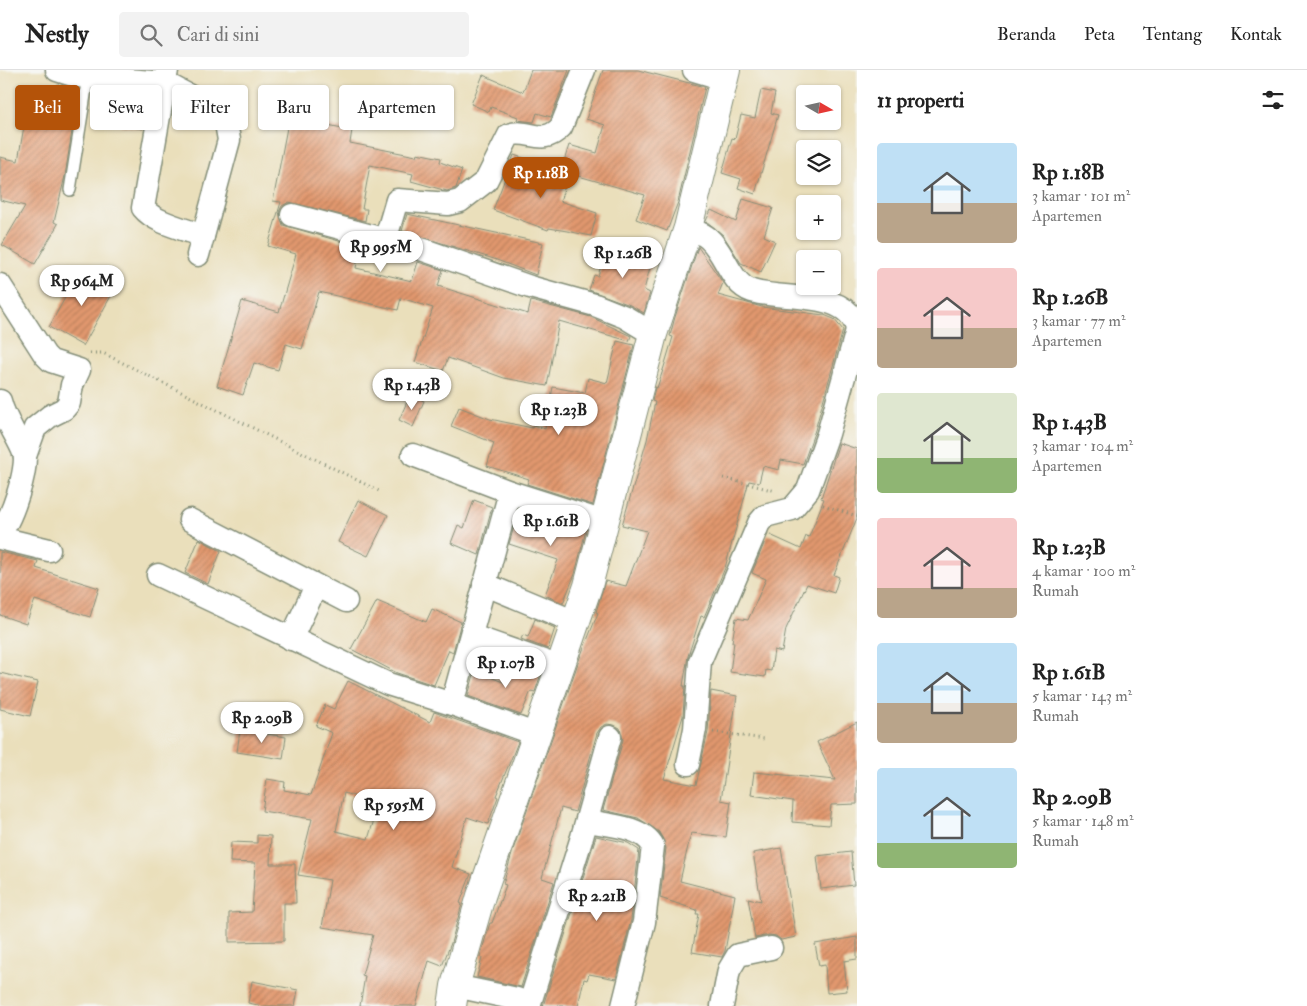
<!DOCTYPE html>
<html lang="id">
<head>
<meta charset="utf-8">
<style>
  body { margin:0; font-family:"IM FELL Double Pica",serif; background:#f2f2f2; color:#222; height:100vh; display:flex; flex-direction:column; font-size:19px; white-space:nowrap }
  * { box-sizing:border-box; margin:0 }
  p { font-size:16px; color:#767676 }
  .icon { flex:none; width:28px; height:28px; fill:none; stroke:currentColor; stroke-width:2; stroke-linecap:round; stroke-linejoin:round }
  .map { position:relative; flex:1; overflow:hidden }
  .panel { display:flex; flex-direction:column; background:#fff; width:450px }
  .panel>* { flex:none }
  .top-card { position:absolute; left:15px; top:15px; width:475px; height:45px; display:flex; gap:10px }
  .needle { width:32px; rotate:99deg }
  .buttons { position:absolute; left:796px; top:15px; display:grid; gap:10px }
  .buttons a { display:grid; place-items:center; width:45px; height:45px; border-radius:5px; background:#fff; box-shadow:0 1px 4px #0004; font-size:25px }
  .price { position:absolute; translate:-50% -42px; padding:0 11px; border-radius:18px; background:#fff; color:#222; font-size:16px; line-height:32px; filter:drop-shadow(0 1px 2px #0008) }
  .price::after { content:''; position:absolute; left:50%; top:30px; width:15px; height:11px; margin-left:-8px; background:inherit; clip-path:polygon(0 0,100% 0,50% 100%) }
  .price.current { background:#b45309; color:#fff }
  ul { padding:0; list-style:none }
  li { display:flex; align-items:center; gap:15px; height:125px; padding:0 20px }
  li span { display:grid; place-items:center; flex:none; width:140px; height:100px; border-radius:5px; color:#555 }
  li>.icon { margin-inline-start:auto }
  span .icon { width:60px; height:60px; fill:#fffc; stroke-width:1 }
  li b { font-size:21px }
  h2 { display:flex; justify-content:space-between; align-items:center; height:60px; padding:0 20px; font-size:21px }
  .chip { padding:0 18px; border-radius:5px; background:#fff; box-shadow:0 1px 4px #0004; font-size:18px; line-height:45px }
  .chip.current { background:#b45309; color:#fff }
  header { display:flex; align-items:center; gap:30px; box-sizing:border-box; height:70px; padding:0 25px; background:#fff; border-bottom:1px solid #e0e0e0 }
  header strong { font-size:24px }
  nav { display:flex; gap:28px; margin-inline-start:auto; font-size:18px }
  .search { width:350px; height:45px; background:#f2f2f2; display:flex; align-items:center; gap:12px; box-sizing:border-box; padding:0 18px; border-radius:5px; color:#767676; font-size:19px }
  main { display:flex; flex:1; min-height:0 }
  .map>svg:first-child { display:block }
</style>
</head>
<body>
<header>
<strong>Nestly</strong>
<div class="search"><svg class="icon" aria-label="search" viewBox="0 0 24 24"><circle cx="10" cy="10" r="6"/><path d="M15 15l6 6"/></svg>Cari di sini</div>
<nav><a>Beranda</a><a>Peta</a><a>Tentang</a><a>Kontak</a></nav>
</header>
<main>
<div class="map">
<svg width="857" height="936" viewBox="0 0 857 936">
  <defs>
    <pattern id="building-hatch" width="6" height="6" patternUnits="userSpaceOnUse" patternTransform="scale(1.25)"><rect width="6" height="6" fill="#e2986e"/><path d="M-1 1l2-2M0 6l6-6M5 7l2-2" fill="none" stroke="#b77d5b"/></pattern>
  </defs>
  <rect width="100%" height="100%" fill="#f6f6f2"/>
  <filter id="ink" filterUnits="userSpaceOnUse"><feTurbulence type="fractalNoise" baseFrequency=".02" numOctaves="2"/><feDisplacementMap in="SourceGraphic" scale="10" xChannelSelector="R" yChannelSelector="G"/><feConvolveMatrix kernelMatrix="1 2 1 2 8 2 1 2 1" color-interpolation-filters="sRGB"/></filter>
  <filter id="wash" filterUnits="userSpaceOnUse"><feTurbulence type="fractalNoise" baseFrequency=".0096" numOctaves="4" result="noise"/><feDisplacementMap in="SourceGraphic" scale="20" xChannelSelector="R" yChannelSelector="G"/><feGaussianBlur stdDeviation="1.12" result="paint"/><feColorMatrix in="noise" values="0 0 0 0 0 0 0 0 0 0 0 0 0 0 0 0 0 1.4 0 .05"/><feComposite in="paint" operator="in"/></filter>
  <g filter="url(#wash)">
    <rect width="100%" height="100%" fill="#eadfbb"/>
    <g id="blocks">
      <g fill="url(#building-hatch)" fill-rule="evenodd">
        <polygon points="531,0 569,0 551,47 537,43 534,52 517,50 518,47 491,37 489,42 471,34 483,5 523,22"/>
        <polygon points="603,0 638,0 705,17 678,132 667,161 636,149 645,125 561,101 569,75 597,83 605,55 586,49"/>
        <polygon points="761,20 775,23 771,43 778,45 755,124 738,118 741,109 722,103 732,68 735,69 741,45 755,48"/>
        <polygon points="125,23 149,25 143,59 119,55"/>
        <polygon points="56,26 77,29 65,106 54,152 58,154 35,194 2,175 25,136 0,130 0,87 18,91 29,27 55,32"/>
        <polygon points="289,47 352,60 350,73 416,86 417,83 441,88 440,92 462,100 456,118 447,121 411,111 413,104 370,95 362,139 367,139 365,151 289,132 282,136 279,142 283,155 360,177 356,198 412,211 418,192 443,200 438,216 528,244 531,231 591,247 631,266 629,271 559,251 547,316 504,308 448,288 443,301 415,292 433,238 401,228 398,240 319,222 302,279 286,274 278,300 254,293 243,325 217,316 242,231 279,242 296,184 268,176 281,132 273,131"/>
        <polygon points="514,85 569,104 560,131 597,143 591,166 567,161 549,158 548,160 493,140"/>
        <polygon points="743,129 773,138 764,166 775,171 761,202 741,193 723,165 706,151 711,140 736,152"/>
        <polygon points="407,144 543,173 536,205 494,189 402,161"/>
        <polygon points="607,176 628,183 627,187 651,194 644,220 650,223 644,243 630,235 589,220 594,205 598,206"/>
        <polygon points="698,177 723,213 718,225 762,237 824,245 834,249 843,260 815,360 803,394 781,390 779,400 763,396 759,413 749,411 725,498 704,547 701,546 688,586 683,616 685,616 683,646 664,709 696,715 708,662 711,621 737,626 721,730 731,732 726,767 691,763 680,811 735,825 725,881 722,887 692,882 699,844 696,844 697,840 660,828 666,778 659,762 638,748 603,740 623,670 620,658 614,655 607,654 601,657 597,663 575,742 561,738 542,808 554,812 521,917 477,907 482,888 480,887 490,853 492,853 506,815 503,814 514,777 579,590 598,543 596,542 605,511 626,516 647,461 622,455 647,370 655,332 652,331 655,317 657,318 664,297 673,267 670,266 675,247"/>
        <polygon points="82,197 116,217 83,276 49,257"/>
        <polygon points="617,271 634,275 593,435 527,414 529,409 487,396 494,373 451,356 459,337 490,349 532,358 533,355 545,359 553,317 585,323 588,308 607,313"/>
        <polygon points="410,325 424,331 413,357 399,350"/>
        <polygon points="839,373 857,379 857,448 834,505 839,507 834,523 807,514 786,559 782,582 774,580 771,601 766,600 765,607 730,602 734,572 732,572 736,548 748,550 766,509 752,503 768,464 801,479 806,466 809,467 824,429 821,428"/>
        <polygon points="358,430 388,445 368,486 338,472"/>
        <polygon points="474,430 492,437 479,485 451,473 458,455 464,458"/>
        <polygon points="519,439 586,460 575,504 563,533 545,525 558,490 509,474"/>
        <polygon points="199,469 221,481 208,514 185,503"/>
        <polygon points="0,482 38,491 36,498 99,518 90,547 35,530 26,554 0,545"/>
        <polygon points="377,531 426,552 432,539 461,552 453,582 449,580 434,615 397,603 351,579"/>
        <polygon points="535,549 555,558 548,579 521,569 523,565 528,567"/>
        <polygon points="515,595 541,604 535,622 531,621 521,645 468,626 475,601 508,614"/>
        <polygon points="0,603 38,612 30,646 0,639"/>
        <path d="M 348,611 L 430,652 L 434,642 L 518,672 L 496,726 L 498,727 L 488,754 L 467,747 L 452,797 L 471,804 L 460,833 L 462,834 L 451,873 L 442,896 L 429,891 L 416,936 L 360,936 L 365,906 L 362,905 L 373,865 L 322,857 L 330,810 L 298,805 L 312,749 L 262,741 L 267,709 L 285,712 L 284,720 L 311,725 L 332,663 L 316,656 L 325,635 L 334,639 ZM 344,723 L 379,734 L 368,769 L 336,761 Z"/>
        <polygon points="857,652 857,734 831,735 829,755 792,752 793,731 751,725 754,702 835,710 817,672"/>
        <polygon points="240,660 286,667 283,689 237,682"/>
        <polygon points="257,765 271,766 270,794 295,794 296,833 284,833 284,871 229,872 229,843 252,842 255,793 230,792 231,772 257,773"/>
        <polygon points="596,766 628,773 639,780 631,850 616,909 589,904 587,910 584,909 578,936 543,936"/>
        <polygon points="781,778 796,867 781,870 776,866 769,865 755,868 748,828 761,831 753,783"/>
        <polygon points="851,782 854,815 821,819 817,786"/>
        <polygon points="857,867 857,889 844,891 847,921 827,923 825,895 819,896 815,874"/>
        <polygon points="252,911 298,920 295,936 263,936 248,933"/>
      </g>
    </g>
  </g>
  <g filter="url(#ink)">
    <use href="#blocks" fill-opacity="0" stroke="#848e78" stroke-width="1"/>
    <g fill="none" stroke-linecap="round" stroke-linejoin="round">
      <g stroke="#848e78" stroke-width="14">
        <polyline id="lane" points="70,120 88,6"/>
      </g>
      <g stroke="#848e78" stroke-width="25">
        <g id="street">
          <polyline points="57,0 76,6 165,13 222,43 226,53 229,70 198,185"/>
          <path d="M 167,0 L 143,138 C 155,153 185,159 203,166"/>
          <polyline points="694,0 724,9"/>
          <polyline points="292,145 424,180 530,217 595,235 625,247 653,264"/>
          <path d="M 688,158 C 695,161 702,163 708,168 C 725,182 730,214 752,221 C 783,231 849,219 857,259"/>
          <path d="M 385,171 L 397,130 L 448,134 L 460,131 L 486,111 L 509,65 C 529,58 542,77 561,57 L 584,0"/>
          <polyline points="0,215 45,285 51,291 79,300 72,315 69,333 64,339 50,346 35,358 25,386"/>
          <path d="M 0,331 C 4,349 17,365 24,383 C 29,397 11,452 0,462"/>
          <polyline points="413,385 510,422 604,452"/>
          <polyline points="190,450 346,531"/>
          <polyline points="0,468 49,480"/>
          <polyline points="158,505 388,614 452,634 535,664"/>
          <polyline points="484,514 575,552"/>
          <polyline points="472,566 560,597"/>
          <polyline points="291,569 316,516"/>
          <polyline points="452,634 510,422"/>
          <polyline points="688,694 695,659 700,591 759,453 765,446 792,439 808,420 828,364 857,260"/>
          <path d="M 587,751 C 606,755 643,756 653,776 L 644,852 L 623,936"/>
          <polyline points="455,916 517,929 530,936"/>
          <polyline points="529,936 582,767 610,667"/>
          <polyline points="722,936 729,900 738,885 771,878"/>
        </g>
      </g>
      <g stroke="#848e78" stroke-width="30">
        <polyline id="secondary" points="452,936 455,916 481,826 588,516 653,264 688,158 726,0"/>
      </g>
      <g stroke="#848e78" stroke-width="3" stroke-dasharray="1 4" stroke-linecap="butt">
        <polyline points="90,283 103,283 381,422"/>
        <polyline points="723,408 776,421"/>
        <polyline points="823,435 857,446"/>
        <polyline points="713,662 765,669"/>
      </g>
      <use href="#lane" stroke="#fff" stroke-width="11"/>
      <use href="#street" stroke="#fff" stroke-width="22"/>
      <use href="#secondary" stroke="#fff" stroke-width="28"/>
    </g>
  </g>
</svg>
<div class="buttons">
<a><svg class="needle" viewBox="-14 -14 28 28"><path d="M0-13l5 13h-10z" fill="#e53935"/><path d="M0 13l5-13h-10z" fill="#767676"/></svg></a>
<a><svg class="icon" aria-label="layers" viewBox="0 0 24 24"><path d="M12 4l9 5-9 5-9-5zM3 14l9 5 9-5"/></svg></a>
<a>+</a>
<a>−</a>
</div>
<b class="price current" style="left:541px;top:129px">Rp 1.18B</b>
<b class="price" style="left:381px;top:203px">Rp 995M</b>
<b class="price" style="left:623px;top:209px">Rp 1.26B</b>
<b class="price" style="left:82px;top:237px">Rp 964M</b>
<b class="price" style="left:412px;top:341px">Rp 1.43B</b>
<b class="price" style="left:559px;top:366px">Rp 1.23B</b>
<b class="price" style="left:551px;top:477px">Rp 1.61B</b>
<b class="price" style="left:506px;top:619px">Rp 1.07B</b>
<b class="price" style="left:262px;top:674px">Rp 2.09B</b>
<b class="price" style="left:394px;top:761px">Rp 595M</b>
<b class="price" style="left:597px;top:852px">Rp 2.21B</b>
<div class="top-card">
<a class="chip current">Beli</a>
<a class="chip">Sewa</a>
<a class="chip">Filter</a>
<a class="chip">Baru</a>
<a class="chip">Apartemen</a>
</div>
</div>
<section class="panel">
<h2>11 properti<svg class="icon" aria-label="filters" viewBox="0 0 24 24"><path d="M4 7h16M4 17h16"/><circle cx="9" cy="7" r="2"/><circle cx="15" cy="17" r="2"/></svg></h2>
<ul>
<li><span style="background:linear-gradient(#bfe0f5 60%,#b9a48a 0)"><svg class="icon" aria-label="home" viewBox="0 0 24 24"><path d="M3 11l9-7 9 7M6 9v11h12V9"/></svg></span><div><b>Rp 1.18B</b><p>3 kamar · 101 m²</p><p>Apartemen</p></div></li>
<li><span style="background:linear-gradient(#f6c9c9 60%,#b9a48a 0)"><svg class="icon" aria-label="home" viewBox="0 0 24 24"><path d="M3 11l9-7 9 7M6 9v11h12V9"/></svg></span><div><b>Rp 1.26B</b><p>3 kamar · 77 m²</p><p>Apartemen</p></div></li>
<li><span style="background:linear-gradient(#dfe7d0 65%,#8fb573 0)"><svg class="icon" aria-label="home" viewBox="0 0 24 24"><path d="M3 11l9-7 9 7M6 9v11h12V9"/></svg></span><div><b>Rp 1.43B</b><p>3 kamar · 104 m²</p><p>Apartemen</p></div></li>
<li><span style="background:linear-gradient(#f6c9c9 70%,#b9a48a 0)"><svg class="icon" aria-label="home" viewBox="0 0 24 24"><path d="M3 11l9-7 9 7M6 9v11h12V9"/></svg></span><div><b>Rp 1.23B</b><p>4 kamar · 100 m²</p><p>Rumah</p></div></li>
<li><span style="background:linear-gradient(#bfe0f5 60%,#b9a48a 0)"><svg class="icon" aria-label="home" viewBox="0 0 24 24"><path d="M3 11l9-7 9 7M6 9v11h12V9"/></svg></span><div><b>Rp 1.61B</b><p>5 kamar · 143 m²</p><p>Rumah</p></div></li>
<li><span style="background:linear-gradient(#bfe0f5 75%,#8fb573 0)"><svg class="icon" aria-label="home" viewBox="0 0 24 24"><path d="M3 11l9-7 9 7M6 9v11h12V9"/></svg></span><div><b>Rp 2.09B</b><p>5 kamar · 148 m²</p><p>Rumah</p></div></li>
</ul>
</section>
</main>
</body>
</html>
